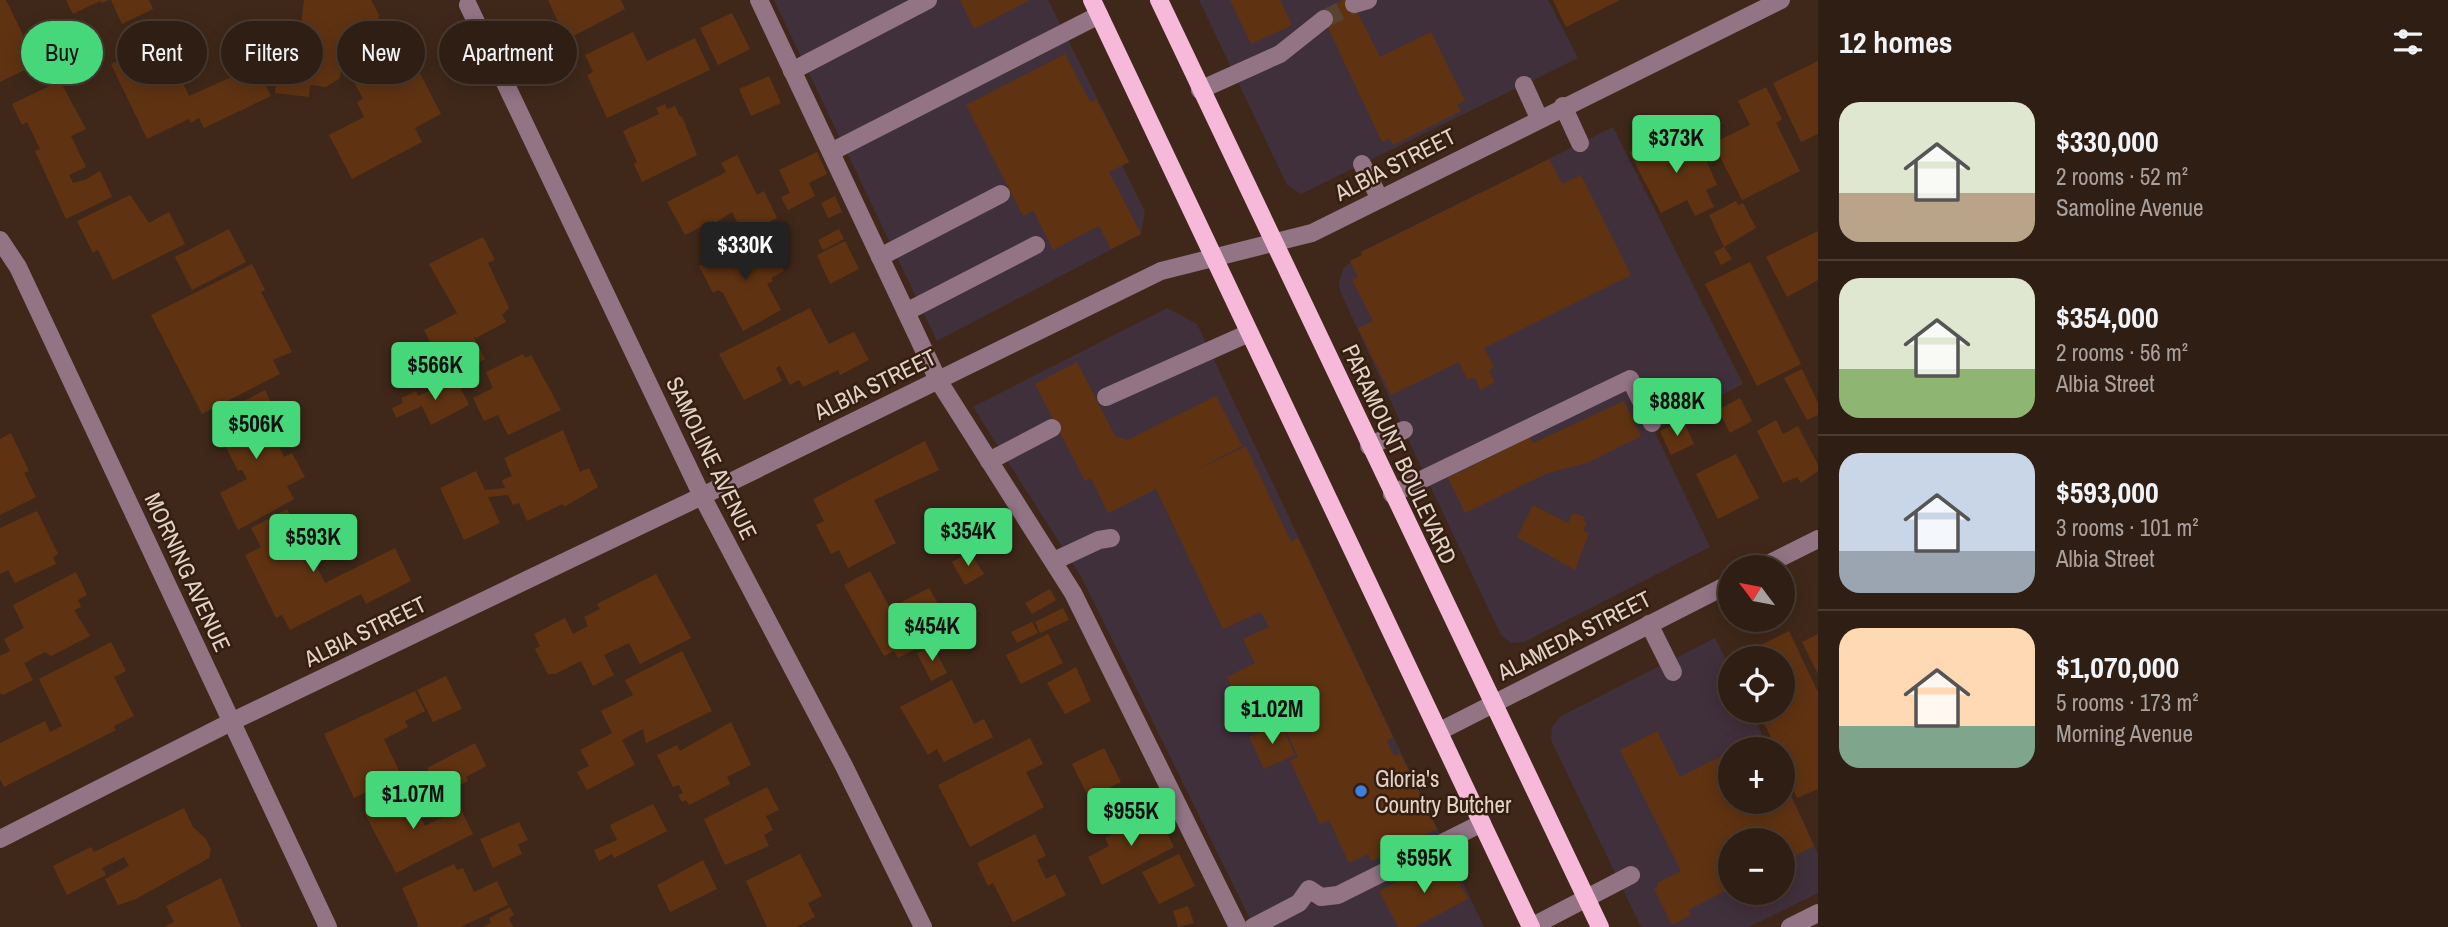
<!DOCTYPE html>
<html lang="en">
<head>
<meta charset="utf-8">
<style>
  body { margin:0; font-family:"Archivo Narrow",sans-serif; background:#37271c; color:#f1f3f6; height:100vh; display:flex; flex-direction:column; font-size:26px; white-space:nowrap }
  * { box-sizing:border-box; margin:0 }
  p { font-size:23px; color:#a7a2a0 }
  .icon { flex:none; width:38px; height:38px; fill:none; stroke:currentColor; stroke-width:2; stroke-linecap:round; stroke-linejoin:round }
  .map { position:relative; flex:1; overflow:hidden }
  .panel { display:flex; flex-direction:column; background:#2f1e13; width:630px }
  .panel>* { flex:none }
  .guide { position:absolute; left:21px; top:21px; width:665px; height:63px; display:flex; gap:14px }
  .needle { width:46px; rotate:302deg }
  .buttons { position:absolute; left:1718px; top:555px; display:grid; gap:14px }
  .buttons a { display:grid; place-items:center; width:77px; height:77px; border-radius:50%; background:#2f1e13; box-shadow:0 4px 18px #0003,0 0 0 2px #4a3c33; font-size:35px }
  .price { position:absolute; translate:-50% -60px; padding:0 16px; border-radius:7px; background:#46d77a; color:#111; font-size:23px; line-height:46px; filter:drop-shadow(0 2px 4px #0008) }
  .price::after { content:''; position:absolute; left:50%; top:42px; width:21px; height:16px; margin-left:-10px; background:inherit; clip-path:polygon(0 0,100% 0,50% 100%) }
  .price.on { background:#222; color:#fff }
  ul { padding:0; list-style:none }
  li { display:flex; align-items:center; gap:21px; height:175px; padding:0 21px }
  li+li { border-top:2px solid #4a3c33 }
  li span { display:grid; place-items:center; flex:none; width:196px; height:140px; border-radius:21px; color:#555 }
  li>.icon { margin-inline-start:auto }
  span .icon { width:84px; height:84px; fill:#fffc; stroke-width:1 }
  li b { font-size:30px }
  h2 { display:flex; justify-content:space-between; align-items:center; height:84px; padding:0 21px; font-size:30px }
  .tag { padding:0 24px; border-radius:32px; background:#2f1e13; box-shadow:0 4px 18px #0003,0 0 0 2px #4a3c33; font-size:24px; line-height:63px }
  .tag.on { background:#46d77a; color:#111 }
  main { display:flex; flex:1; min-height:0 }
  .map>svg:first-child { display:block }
</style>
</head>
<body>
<main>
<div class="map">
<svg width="1818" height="927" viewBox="0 0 1818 927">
  <rect width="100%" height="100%" fill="#3f2819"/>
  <g fill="#40303b" fill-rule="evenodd">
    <polygon points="774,0 1048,0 1129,162 1122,166 1145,212 1141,234 937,341"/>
    <polygon points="1199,0 1548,0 1578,58 1301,194 1287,185"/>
    <polygon points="1613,127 1743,384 1654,430 1710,547 1524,642 1511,643 1501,635 1422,469 1340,291 1339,282 1344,267 1362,255 1361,252"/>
    <polygon points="1167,308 1197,324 1484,927 1254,927 1082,578 973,407"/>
    <path d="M 1715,638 L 1731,670 L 1731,710 L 1751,711 L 1769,749 L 1731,749 L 1731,802 L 1783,802 L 1783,778 L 1818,854 L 1818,893 L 1749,927 L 1641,927 L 1551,740 L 1552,727 L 1561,716 ZM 1731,840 L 1783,840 L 1783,892 L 1731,892 Z"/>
  </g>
  <g fill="#5f3312">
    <polygon points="0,0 6,0 37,64 0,82"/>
    <polygon points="66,0 109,0 102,3 100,1 73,14"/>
    <polygon points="111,0 149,0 153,9 122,24"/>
    <polygon points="304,0 371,0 379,15 375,54 361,53 360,62 350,72 341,71 340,78 326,87 310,85 309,97 275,93 278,60 287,62 289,42 299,43"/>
    <polygon points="548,0 621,0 625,9 566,40"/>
    <polygon points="960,0 1030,0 974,29"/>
    <polygon points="1230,0 1280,0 1292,25 1251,44"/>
    <polygon points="1343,0 1351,0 1380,57 1431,32 1465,101 1457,105 1461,111 1393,145 1390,138 1382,142 1320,11"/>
    <polygon points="1553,0 1620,0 1566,27"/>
    <polygon points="732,13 750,49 718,65 700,28"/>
    <polygon points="633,32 647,61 695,38 710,70 607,118 587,75 593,72 585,55"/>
    <polygon points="163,40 189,96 256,66 271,96 204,128 199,118 191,123 189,119 147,139 111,64"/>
    <polygon points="410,54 441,114 415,128 422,142 352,179 329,135 364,117 357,102 363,99 354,82"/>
    <polygon points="1065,54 1090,102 1096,99 1129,162 1109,172 1141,234 1111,249 1099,226 1053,250 1033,210 1023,216 966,105"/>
    <polygon points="1818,61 1818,134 1801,142 1773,83"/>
    <polygon points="769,76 781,103 751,116 739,89"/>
    <polygon points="60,81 86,129 71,136 86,167 69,175 73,183 85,180 100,171 112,197 66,219 35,151 40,149 27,122 22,125 12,104"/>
    <polygon points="1766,87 1782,119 1776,123 1800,171 1742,200 1713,143 1750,125 1738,101"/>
    <polygon points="665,104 667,109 675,106 680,117 682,116 697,155 642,182 634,164 637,162 623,131 659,114 656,108"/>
    <polygon points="1695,135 1717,185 1706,190 1714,207 1695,216 1687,200 1661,213 1629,152 1653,140 1659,153 1674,140 1676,145"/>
    <polygon points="817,152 827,174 809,183 815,196 788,210 781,197 790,193 779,170"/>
    <polygon points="737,155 757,195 764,191 777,218 744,235 732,212 714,224 713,221 685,235 667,202 726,172 721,163"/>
    <polygon points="1549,159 1562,184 1581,175 1631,275 1484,348 1494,367 1489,371 1495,382 1480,390 1475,378 1467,379 1459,362 1391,395 1358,328 1373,321 1352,280 1358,277 1350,261 1362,255 1361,252"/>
    <polygon points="130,195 149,223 169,212 185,244 113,280 98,250 93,253 77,221"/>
    <polygon points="835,196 842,212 828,218 821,203"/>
    <polygon points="1736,201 1738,205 1743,203 1756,228 1724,247 1732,259 1721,265 1714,252 1724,247 1709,215"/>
    <polygon points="229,229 246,262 192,290 175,257"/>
    <polygon points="839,229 844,239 823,250 818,240"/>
    <polygon points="1818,231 1818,280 1787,297 1766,257"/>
    <polygon points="483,237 495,260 488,263 509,308 502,315 506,322 476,338 473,336 485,359 453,375 438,346 433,348 424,330 457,313 429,264"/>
    <polygon points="752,239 761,257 773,251 784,271 771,278 773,281 767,284 781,310 743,331 723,293 718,290 713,293 699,266"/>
    <polygon points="845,241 859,269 830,284 817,255"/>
    <polygon points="1750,262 1801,364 1757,386 1705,284"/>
    <polygon points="252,264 265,290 261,292 292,352 273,360 280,374 202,414 151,315"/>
    <polygon points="810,308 829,344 854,332 869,360 840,375 838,370 803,387 799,380 790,385 780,366 776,368 782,381 744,400 719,354"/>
    <polygon points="523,354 525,358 531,355 561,410 508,435 498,415 484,421 473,398 493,388 486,372"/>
    <polygon points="1077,362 1115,436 1127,440 1216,396 1242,446 1188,474 1246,446 1291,542 1298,538 1393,737 1387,741 1394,756 1400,753 1437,829 1371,861 1368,854 1349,863 1329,820 1320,824 1290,761 1298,757 1267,689 1233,705 1228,694 1234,692 1227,677 1255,663 1243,639 1269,627 1261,612 1223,629 1156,489 1108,513 1091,478 1085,481 1035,384"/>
    <polygon points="1802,369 1818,403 1818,415 1807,420 1784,378"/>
    <polygon points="456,378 469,405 431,425 422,406 396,418 392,408 403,403 401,398 416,391 418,396"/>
    <polygon points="265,390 277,415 266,421 284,457 292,453 305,477 287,486 294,499 238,530 220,493 247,479 242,470 238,471 211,418"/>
    <polygon points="1740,398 1752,421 1730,433 1718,410"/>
    <polygon points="1624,401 1641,436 1587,463 1548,473 1465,513 1448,478 1530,437 1533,443"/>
    <polygon points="1683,420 1694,444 1671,455 1660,431"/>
    <polygon points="1776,420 1783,434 1798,426 1818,465 1818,471 1801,483 1797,477 1783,483 1757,431"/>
    <polygon points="563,430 580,472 589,468 598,487 564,507 563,504 527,521 519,503 513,505 508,495 488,497 500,523 464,540 440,488 476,471 485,490 505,488 502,480 512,476 504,458"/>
    <polygon points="11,433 29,471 24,473 36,497 0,515 0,439"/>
    <polygon points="925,441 939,470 874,500 896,543 848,568 839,550 831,554 816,525 824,521 813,499"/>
    <polygon points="1736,454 1759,498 1718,519 1696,474"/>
    <polygon points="1533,505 1568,523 1573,513 1585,517 1583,521 1587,523 1583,530 1589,533 1575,570 1517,537"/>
    <polygon points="287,509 325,583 395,548 411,581 366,604 361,594 290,630 282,615 276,618 245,555 261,547 251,528"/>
    <polygon points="37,511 58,554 53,557 56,564 15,583 8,570 0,574 0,528"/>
    <polygon points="970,552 984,574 965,585 952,562"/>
    <polygon points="870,571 890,608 929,588 938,604 932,607 945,634 898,658 894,651 884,656 844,585"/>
    <polygon points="76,572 87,595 78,600 81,607 74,610 90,636 51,656 45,652 24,663 33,680 3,695 0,693 0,656 10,651 4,639 24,628 13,605"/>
    <polygon points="656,574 691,638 640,664 629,643 604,655 614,675 593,686 581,661 555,674 548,674 535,649 540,646 534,634 565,618 573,634 588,626 584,617 600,609 597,604"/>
    <polygon points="1050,589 1056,600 1032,614 1025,603"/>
    <polygon points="1063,608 1069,620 1040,633 1035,622"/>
    <polygon points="1032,622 1038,633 1017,643 1011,632"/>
    <polygon points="1789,631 1818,692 1818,789 1797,798 1783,764 1783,749 1776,749 1758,710 1783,710 1783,658 1749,658 1746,652"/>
    <polygon points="1048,634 1063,663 1021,684 1006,655"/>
    <polygon points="1818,634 1818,674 1802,642"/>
    <polygon points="111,642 126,671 114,677 134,716 114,726 116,730 4,787 0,779 0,743 45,721 50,732 62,726 39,679"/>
    <polygon points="933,645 947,673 931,681 917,653"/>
    <polygon points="682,651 712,711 646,743 643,729 622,740 635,765 587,790 577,772 589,766 580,750 612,733 601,711 633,695 625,680"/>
    <polygon points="1076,667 1091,701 1065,714 1047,683"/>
    <polygon points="446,676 462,709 433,722 417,690"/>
    <polygon points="952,680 974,724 984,719 993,737 944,762 937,749 928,755 900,707"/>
    <polygon points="415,691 425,711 405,721 408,727 384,739 401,775 354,798 324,734"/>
    <polygon points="731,722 751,765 727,777 730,784 689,805 686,800 682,802 678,795 683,793 679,785 673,787 657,755 677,745 680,751"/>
    <polygon points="1281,723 1295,755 1264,769 1249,737"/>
    <polygon points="1657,731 1680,777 1731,751 1731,802 1783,802 1783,778 1814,846 1783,862 1783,840 1731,840 1731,888 1688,910 1691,915 1672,925 1654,889 1658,886 1657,883 1681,871 1620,750"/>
    <polygon points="1762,735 1769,749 1735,749 1754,739"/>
    <polygon points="1030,738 1043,764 1026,772 1044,807 970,847 938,785"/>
    <polygon points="475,743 486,766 466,777 468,781 441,795 427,768"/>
    <polygon points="1104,748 1121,782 1089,798 1072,764"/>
    <polygon points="767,787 779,810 766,816 773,830 764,835 769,846 725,865 704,819"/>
    <polygon points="407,790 425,826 460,808 473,834 396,873 364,812"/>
    <polygon points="653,804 667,831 614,858 612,854 599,861 594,850 617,840 610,825"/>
    <polygon points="184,808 193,827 206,839 211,850 209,858 136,899 118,905 105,879 129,866 124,857 102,868 106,875 67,895 53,866 91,847 94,852"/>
    <polygon points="1156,812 1174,847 1102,885 1088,857 1109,846 1105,838"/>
    <polygon points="519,822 528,840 518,844 522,854 493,868 480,839"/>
    <polygon points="1035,834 1046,856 1037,860 1046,879 1055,874 1066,895 1013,922 993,883 988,886 977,863"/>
    <polygon points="800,854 822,896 808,903 815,917 796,927 767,927 746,881"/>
    <polygon points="1179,854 1195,886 1159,904 1142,872"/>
    <polygon points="1446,857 1468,899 1415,927 1398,927 1379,891"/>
    <polygon points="703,860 717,889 670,912 657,885"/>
    <polygon points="454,864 457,870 463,868 474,892 497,881 508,905 460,927 417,927 418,924 402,888"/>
    <polygon points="221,878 241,927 164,927 174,922 166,906"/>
    <polygon points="1188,906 1194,923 1178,927 1173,911"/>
    <polygon points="510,907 514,915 509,918 513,927 483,927 491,923 489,918"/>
  </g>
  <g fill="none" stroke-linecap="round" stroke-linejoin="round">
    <polyline stroke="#574233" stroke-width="18" stroke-dasharray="18 9" stroke-linecap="butt" points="1324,19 1354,4"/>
    <g stroke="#927484" stroke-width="18">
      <polyline points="759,0 938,380 1073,593 1238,927"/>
      <polyline points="1354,4 1368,0"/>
      <polyline points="468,5 702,496 844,766 923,927"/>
      <polyline points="792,71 928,0"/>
      <polyline points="1524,85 1539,118"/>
      <polyline points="1200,90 1280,54 1324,19"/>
      <polyline points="1563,106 1580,143"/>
      <polyline points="831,152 1099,15"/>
      <polyline points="1362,164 1380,199"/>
      <polyline points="0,240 18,267 328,927"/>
      <polyline points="880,257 1001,194"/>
      <polyline points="906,312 1036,245"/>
      <polyline points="1106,397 1249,333"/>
      <polyline points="1369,446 1404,430"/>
      <polyline points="989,461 1052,428"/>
      <polyline points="1392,494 1630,379 1652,423"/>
      <polyline points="1054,561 1099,540 1111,538"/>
      <polyline points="1762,567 1818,539"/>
      <polyline points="1649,624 1673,672"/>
      <polyline points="1440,731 1731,583"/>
      <polyline points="0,839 231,722 702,496 1161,271 1312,233 1781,0"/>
      <polyline points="1253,927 1299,903 1309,889 1321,897 1338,895 1482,823"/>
      <polyline points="1531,927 1631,875"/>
      <polyline points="1790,927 1818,913"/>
    </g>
    <g stroke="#f7b9da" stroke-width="18">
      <polyline points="1092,0 1531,927"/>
      <polyline points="1159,0 1600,927"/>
    </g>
  </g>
  <circle fill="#3f7fe0" stroke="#351e0f" stroke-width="2.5" cx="1361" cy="791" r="7"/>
  <g text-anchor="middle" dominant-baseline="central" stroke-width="5" stroke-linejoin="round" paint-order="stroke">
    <g font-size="23" fill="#e2d3c9" stroke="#351e0f">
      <text transform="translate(1395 164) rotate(-27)">ALBIA STREET</text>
      <text transform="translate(875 384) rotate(-26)">ALBIA STREET</text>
      <text transform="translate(1400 454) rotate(65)">PARAMOUNT BOULEVARD</text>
      <text transform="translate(712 458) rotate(64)">SAMOLINE AVENUE</text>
      <text transform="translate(188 572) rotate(65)">MORNING AVENUE</text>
      <text transform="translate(365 631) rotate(-26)">ALBIA STREET</text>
      <text transform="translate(1574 635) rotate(-27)">ALAMEDA STREET</text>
    </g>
    <g font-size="23" fill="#e2d3c9" stroke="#351e0f" text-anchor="start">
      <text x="1375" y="778">Gloria's<tspan x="1375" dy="26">Country Butcher</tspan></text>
    </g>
  </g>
</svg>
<div class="buttons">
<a><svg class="needle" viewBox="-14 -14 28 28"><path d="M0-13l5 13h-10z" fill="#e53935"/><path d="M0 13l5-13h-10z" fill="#a7a2a0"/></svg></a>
<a><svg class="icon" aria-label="locate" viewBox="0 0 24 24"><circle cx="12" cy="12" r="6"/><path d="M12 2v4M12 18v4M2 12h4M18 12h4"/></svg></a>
<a>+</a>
<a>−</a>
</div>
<b class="price" style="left:1676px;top:175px">$373K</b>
<b class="price on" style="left:745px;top:282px">$330K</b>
<b class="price" style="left:435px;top:402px">$566K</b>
<b class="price" style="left:1677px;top:438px">$888K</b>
<b class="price" style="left:256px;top:461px">$506K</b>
<b class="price" style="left:968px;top:568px">$354K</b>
<b class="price" style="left:313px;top:574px">$593K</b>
<b class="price" style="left:932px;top:663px">$454K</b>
<b class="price" style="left:1272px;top:746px">$1.02M</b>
<b class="price" style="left:413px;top:831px">$1.07M</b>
<b class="price" style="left:1131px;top:848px">$955K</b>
<b class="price" style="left:1424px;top:895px">$595K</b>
<div class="guide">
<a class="tag on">Buy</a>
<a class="tag">Rent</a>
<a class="tag">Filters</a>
<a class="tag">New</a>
<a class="tag">Apartment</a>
</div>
</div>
<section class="panel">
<h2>12 homes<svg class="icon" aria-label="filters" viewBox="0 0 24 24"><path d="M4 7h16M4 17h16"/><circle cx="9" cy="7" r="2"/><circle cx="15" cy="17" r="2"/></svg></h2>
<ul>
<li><span style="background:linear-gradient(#dfe7d0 65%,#b9a48a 0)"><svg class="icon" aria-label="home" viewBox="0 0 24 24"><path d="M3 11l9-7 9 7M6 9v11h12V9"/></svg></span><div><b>$330,000</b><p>2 rooms · 52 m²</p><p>Samoline Avenue</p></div></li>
<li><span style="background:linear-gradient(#dfe7d0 65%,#8fb573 0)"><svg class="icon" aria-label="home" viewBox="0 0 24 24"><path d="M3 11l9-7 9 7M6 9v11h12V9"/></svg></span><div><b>$354,000</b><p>2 rooms · 56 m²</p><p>Albia Street</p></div></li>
<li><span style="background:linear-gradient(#c9d6e8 70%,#9aa5b1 0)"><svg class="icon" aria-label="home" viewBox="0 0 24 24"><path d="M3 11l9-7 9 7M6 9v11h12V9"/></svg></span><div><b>$593,000</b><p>3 rooms · 101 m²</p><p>Albia Street</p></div></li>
<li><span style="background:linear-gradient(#ffd9b3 70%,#7fa58c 0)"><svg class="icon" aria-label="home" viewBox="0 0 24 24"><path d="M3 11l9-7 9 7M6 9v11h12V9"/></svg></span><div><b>$1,070,000</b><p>5 rooms · 173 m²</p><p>Morning Avenue</p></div></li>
</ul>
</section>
</main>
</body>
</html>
